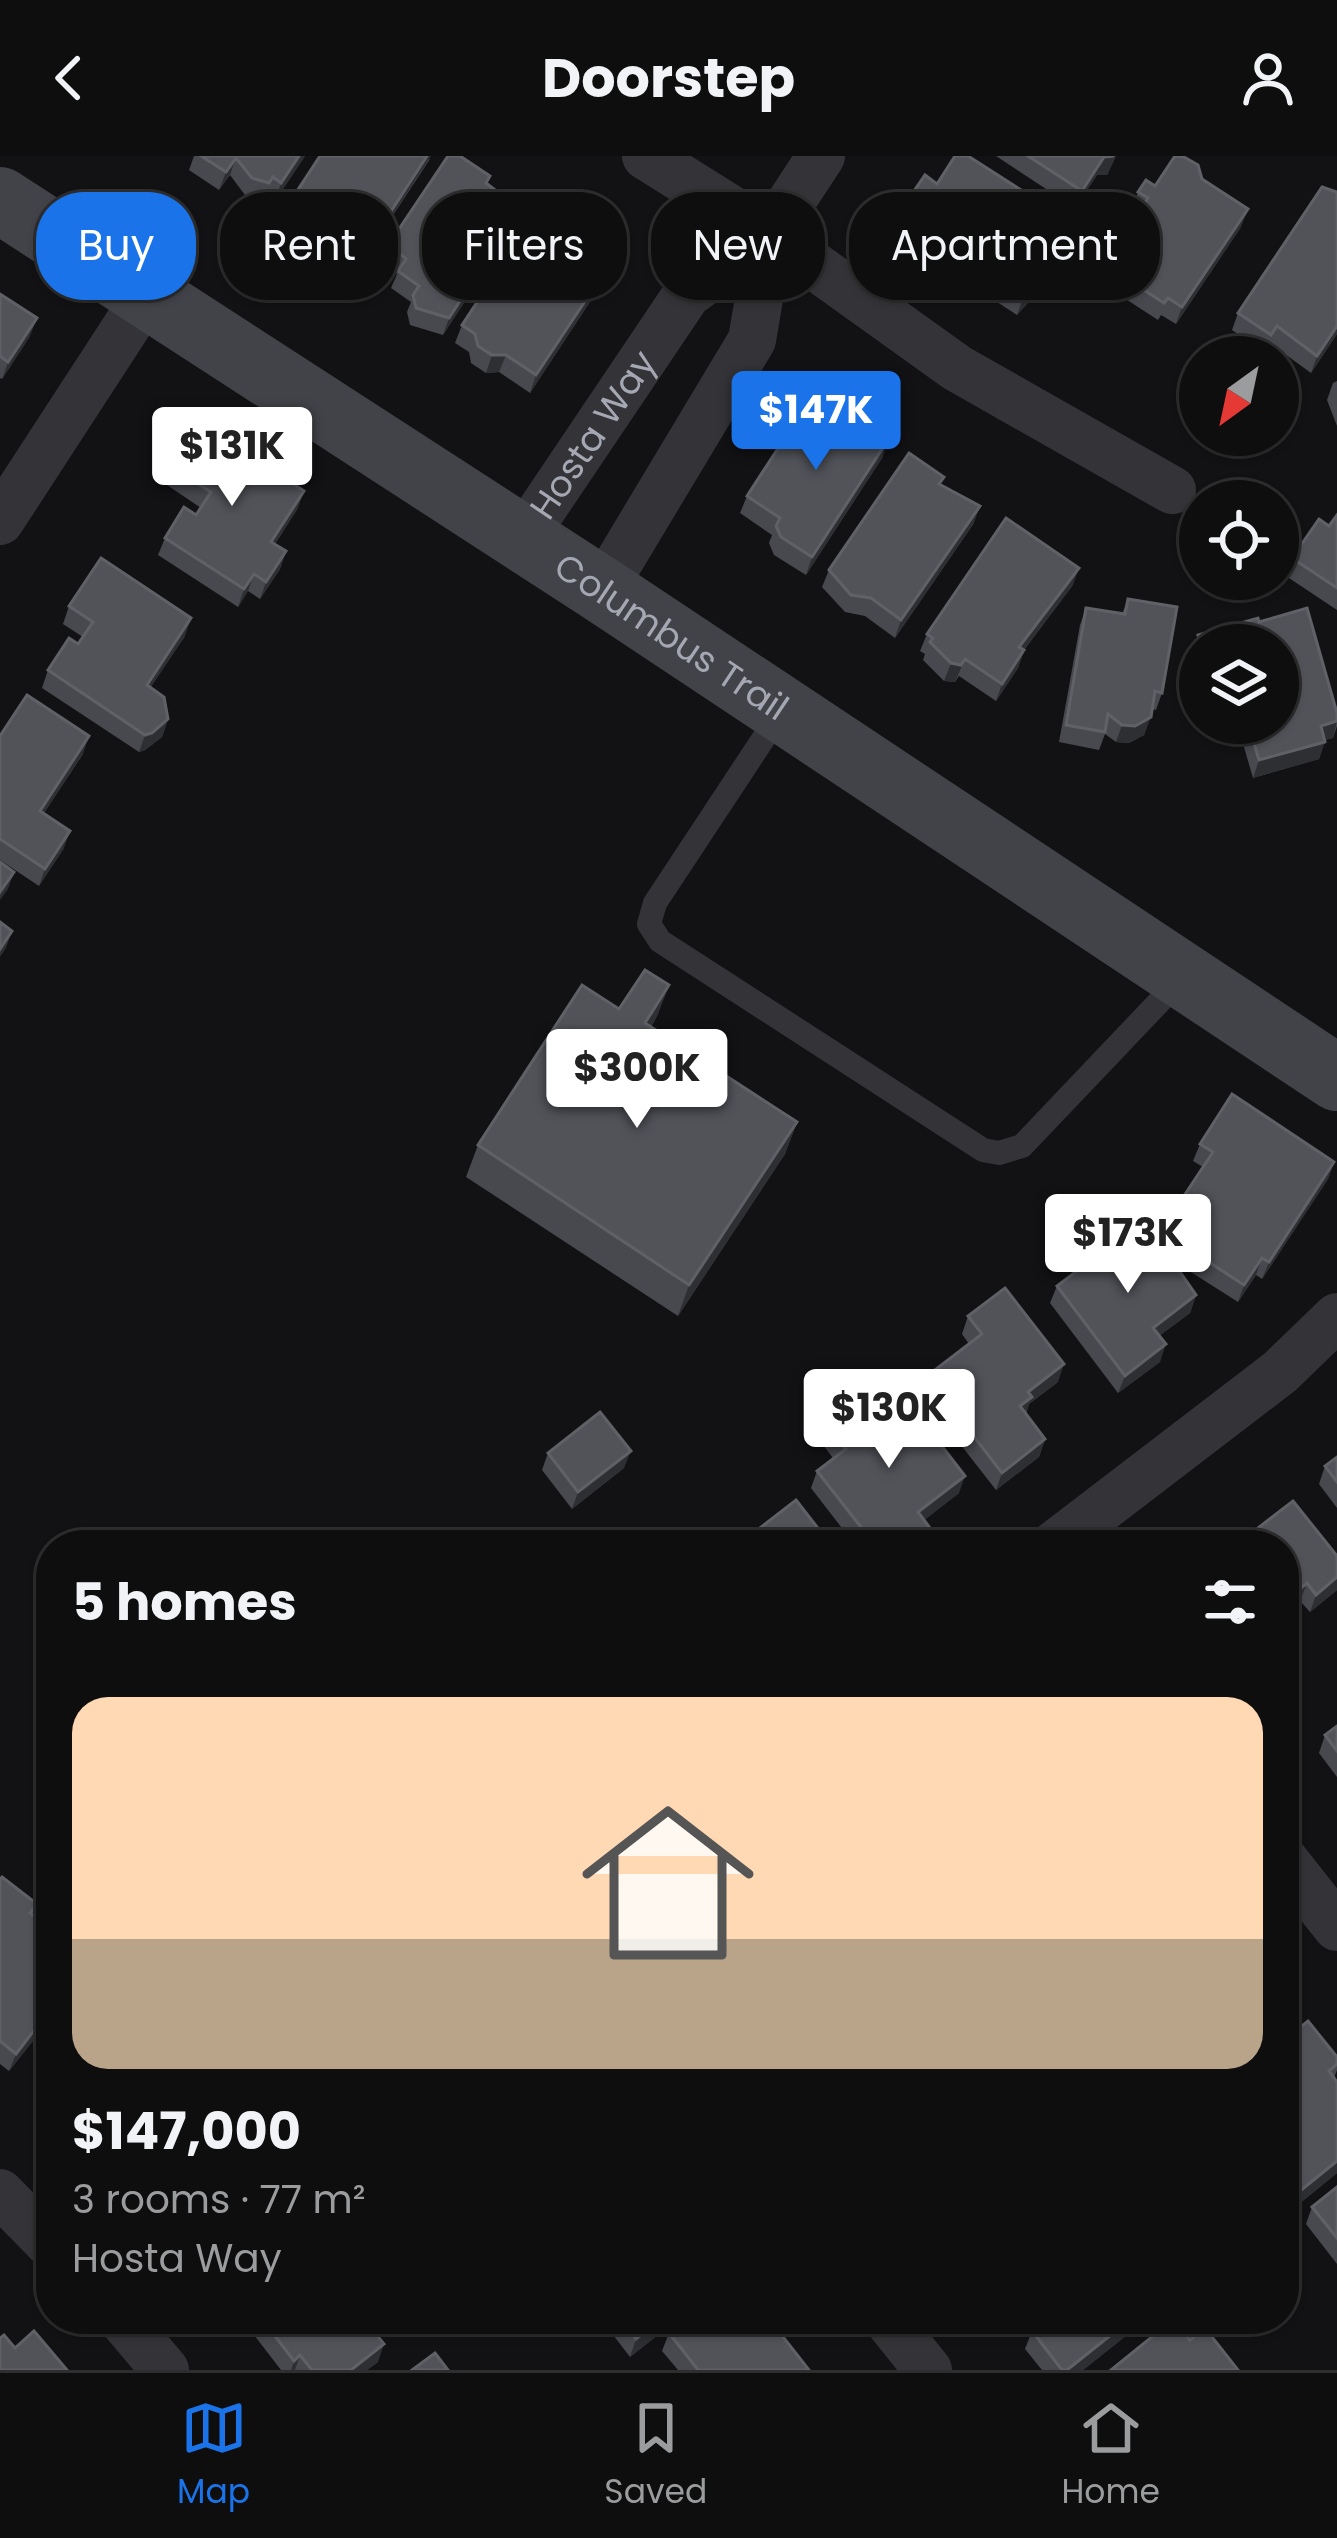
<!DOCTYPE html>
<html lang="en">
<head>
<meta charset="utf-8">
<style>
  body { margin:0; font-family:Poppins,sans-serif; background:#171718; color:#f1f3f6; height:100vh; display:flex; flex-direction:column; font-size:45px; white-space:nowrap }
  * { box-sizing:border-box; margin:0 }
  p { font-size:39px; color:#9b9c9e }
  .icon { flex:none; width:66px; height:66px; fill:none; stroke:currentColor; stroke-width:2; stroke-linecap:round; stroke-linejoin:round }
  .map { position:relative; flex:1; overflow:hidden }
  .panel { position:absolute; left:36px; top:1374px; width:1263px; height:804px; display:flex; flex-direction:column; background:#0e0e0f; border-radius:48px; box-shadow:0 3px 9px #0004,0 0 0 3px #2e2e2f }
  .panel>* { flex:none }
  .hud { position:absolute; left:36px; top:36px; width:1266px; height:108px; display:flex; gap:24px }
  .needle { width:78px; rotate:213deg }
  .tools { position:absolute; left:1179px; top:180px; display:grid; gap:24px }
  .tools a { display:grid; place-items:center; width:120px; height:120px; border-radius:50%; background:#0e0e0f; box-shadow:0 3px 9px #0004,0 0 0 3px #2e2e2f; font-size:60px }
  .price { position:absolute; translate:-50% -102px; padding:0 27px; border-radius:12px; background:#fff; color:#222; font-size:39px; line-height:78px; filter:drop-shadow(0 3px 6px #0008) }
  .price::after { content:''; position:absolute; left:50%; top:72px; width:36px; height:27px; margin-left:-18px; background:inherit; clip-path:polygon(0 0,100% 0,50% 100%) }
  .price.on { background:#1a73e8; color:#fff }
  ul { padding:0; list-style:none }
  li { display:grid; align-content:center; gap:24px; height:636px; padding:0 36px }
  li span { display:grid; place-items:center; height:372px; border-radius:36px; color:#555 }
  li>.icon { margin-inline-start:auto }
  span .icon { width:216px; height:216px; fill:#fffc; stroke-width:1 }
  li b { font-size:51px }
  h2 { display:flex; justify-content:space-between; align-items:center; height:144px; padding:0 36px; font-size:51px }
  .chip { padding:0 42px; border-radius:48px; background:#0e0e0f; box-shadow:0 3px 9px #0004,0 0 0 3px #2e2e2f; font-size:42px; line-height:108px }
  .chip.on { background:#1a73e8; color:#fff }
  header { display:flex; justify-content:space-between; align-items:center; height:156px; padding:0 36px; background:#0e0e0f; font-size:54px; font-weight:700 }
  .dock { display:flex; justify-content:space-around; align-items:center; height:168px; border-top:3px solid #2e2e2f; background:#0e0e0f; font-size:33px; color:#9b9c9e }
  .dock a { display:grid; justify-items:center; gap:6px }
  .dock .on { color:#1a73e8 }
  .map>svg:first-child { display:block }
</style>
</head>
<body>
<header><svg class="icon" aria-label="back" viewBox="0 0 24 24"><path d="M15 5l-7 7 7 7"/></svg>Doorstep<svg class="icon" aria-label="person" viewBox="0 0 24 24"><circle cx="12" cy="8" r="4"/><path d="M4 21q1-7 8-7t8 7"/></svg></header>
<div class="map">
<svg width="1337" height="2214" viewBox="0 0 1337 2214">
  <rect width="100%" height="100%" fill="#121214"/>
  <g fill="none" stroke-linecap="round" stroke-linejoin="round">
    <polyline stroke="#343438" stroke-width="24" points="781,556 655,747 649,768 660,785 983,994 999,997 1022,990 1180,824"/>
    <g stroke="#343438" stroke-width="48">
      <polyline points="646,0 770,78 957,212 1172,334"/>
      <polyline points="0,365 145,142"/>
      <path id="s1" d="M 522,383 L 687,138 L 770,78 L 821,0"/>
      <polyline points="602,434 752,184 770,78"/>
      <polyline points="1054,1389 1280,1216 1337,1161"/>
      <polyline points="1284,1704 1337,1771"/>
      <polyline points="0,2037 51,2089"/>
      <polyline points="122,2163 165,2214"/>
      <polyline points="887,2163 928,2214"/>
    </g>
    <path stroke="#424348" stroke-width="66" id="s2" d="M 0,44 L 602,434 L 1337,922"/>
  </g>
  <g fill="#48494f">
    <polygon points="194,0 305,0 275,45 267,39 263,44 245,39 230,19 219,34 189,14"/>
    <polygon points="996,0 1116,0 1107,19 1097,19 1075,52"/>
    <polygon points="430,3 353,120 317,97 303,98 286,88 279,70 286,52"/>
    <polygon points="1202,23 1241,71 1176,168 1161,159 1158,164 1098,125 1104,108 1138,57 1132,53 1138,36"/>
    <polygon points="488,28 514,70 443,179 410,169 407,156 411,146 391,132 397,118 382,105 389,88"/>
    <polygon points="937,28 1071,66 1064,83 1054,97 1050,122 1017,159 891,77 897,60"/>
    <polygon points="1337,36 1337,178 1311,217 1271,188 1265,197 1232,174 1238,157"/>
    <polygon points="611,106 605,123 530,237 499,216 486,217 471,207 469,196 455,187 462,169"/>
    <polygon points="0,138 30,180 2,223 0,222"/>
    <polygon points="1337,225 1337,270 1327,244 1333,227"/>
    <polygon points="888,284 882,302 806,419 774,399 769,387 772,379 740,357 747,340"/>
    <polygon points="170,310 298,352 275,388 286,395 280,413 260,443 248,435 238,451 158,399 165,382 196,359 201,352 164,327"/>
    <polygon points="941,328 974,367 895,482 865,460 845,456 822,431 829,414"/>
    <polygon points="1337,359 1337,454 1286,420 1292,402 1329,370"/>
    <polygon points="1073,429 1024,494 1018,512 996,545 959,520 955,526 944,525 923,504 925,498 920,495 927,478"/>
    <polygon points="1128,443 1162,537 1156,554 1152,553 1144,579 1129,587 1116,586 1105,578 1099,594 1059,586 1080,469 1086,452 1122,458"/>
    <polygon points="69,450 185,480 150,532 168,563 162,581 145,594 139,596 42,532 48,514 78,488 83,481 63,468"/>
    <polygon points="1259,466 1337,557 1337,570 1333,582 1325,584 1319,603 1253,622 1237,567 1278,567 1278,489 1200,489 1200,525 1192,496 1198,479"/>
    <polygon points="0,580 83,598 44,657 64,692 39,730 0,704"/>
    <polygon points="669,829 657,860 651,871 797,966 785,998 678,1160 466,1021 478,989 619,853"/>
    <polygon points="1200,988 1334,1006 1328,1023 1262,1123 1256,1119 1238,1146 1172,1104 1174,1098 1163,1091 1196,1139 1190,1157 1159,1180 1160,1206 1118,1237 1050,1147 1057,1130 1159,1085 1164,1070 1203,1011 1193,1005"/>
    <polygon points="968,1160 1058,1226 1029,1248 1026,1258 1045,1283 1039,1301 996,1334 921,1238 927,1220 969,1188 962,1178"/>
    <polygon points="883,1258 959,1337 924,1364 924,1389 855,1389 811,1332 817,1315 833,1302 823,1289 829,1272"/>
    <polygon points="548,1297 624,1312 572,1353 542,1314"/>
    <polygon points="1337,1301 1337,1352 1319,1328 1325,1310"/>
    <polygon points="1284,1389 1337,1400 1337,1434 1310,1456 1300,1445"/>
    <polygon points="1337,1570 1337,1621 1319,1597 1325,1579"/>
    <polygon points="0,1723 37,1748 33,1759 51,1773 51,1862 9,1915 0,1908"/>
    <polygon points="1284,1884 1337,1901 1337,1914 1334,1922 1337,1926 1337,2017 1294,2052 1284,2040"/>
    <polygon points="1337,2031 1337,2108 1306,2068 1312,2051"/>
    <polygon points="251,2163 378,2163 370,2170 378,2206 367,2214 281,2214 254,2179 257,2171"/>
    <polygon points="601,2163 678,2163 630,2201"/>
    <polygon points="1047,2163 1147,2163 1083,2214 1042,2214 1025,2193 1032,2175"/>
    <polygon points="669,2177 809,2214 678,2214 662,2195"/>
  </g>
  <g fill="#2e2f33">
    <polygon points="299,0 305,0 275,45 281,27"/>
    <polygon points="427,0 431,0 353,120 360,103"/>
    <polygon points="1116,0 1107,19 1097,19 1075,52 1082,35 1104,1"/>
    <polygon points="236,2 230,19 219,34 226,16"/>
    <polygon points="520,53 514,70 443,179 449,162"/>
    <polygon points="1248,53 1241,71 1176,168 1182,151"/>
    <polygon points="1071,66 1064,83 1046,108 1053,91"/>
    <polygon points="323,80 317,97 303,98 309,81"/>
    <polygon points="1056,104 1050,122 1017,159 1023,142"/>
    <polygon points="611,106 605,123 530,237 536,219"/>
    <polygon points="37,162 30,180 2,223 8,206"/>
    <polygon points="1337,170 1337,178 1311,217 1317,200"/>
    <polygon points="492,199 506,199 499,216 486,217"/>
    <polygon points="888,284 882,302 806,419 812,401"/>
    <polygon points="304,335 298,352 265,403 271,386"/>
    <polygon points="980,350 974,367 895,482 901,464"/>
    <polygon points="286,395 280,413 260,443 266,426"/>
    <polygon points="1079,412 1073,429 1013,508 1019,491"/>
    <polygon points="254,418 248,435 238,451 244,433"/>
    <polygon points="191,462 185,480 140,547 147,529"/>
    <polygon points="1024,494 1018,512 996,545 1002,528"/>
    <polygon points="965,503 955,526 944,525 951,507"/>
    <polygon points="1151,561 1144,579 1129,587 1116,586 1122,569"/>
    <polygon points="168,563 162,581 145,594 139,596 145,579"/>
    <polygon points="1337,565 1333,582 1314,587 1321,570"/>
    <polygon points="89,580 83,598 34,672 40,655"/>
    <polygon points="1325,586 1319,603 1253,622 1259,604"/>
    <polygon points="70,675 64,692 39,730 45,713"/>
    <polygon points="14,716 8,733 0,744 0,736"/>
    <polygon points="12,775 6,792 0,801 0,793"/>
    <polygon points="669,829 657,860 633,898 645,867"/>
    <polygon points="797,966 785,998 678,1160 689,1129"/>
    <polygon points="1334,1006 1328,1023 1262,1123 1269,1106"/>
    <polygon points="1262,1102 1256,1119 1238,1146 1244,1129"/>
    <polygon points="1196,1139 1190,1157 1147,1189 1153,1172"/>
    <polygon points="1166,1188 1160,1206 1118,1237 1125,1220"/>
    <polygon points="1064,1208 1058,1226 1029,1248 1025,1259 1020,1250 1028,1236"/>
    <polygon points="1045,1283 1039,1301 996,1334 1002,1317"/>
    <polygon points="631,1295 624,1312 572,1353 578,1336"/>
    <polygon points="965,1320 959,1337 912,1374 918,1356"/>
    <polygon points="930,1372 924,1389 909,1389"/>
    <polygon points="1337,1421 1337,1434 1310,1456 1316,1439"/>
    <polygon points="1307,1427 1300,1445 1284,1458 1284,1446"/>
    <polygon points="1296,1486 1289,1504 1284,1508 1284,1496"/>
    <polygon points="1294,1848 1288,1866 1284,1868 1284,1856"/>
    <polygon points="51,1852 51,1862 9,1915 16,1898"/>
    <polygon points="1337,2005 1337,2017 1294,2052 1300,2035"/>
    <polygon points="662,2163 678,2163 630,2201 636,2183"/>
    <polygon points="1131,2163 1147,2163 1083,2214 1067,2214"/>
    <polygon points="384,2188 378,2206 367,2214 351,2214"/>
    <polygon points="300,2199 295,2214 291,2214 294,2205"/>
  </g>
  <g fill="#525359" stroke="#5f6167" stroke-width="3">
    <polygon points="201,0 299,0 281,27 273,21 269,27 252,22 236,2 226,16"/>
    <polygon points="320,0 427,0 360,103 323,80 309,81 293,71 286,52"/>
    <polygon points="448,0 460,0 490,20 486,27 520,53 449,162 416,152 413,139 419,130 398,115 406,103 389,88"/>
    <polygon points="955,0 968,0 1071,66 1053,91 1056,104 1023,142 897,60 925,19 937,28"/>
    <polygon points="1028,0 1114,0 1104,1 1082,35"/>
    <polygon points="1175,0 1184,1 1198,9 1202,23 1248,53 1182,151 1168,142 1164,147 1104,108 1148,42 1138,36 1146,24 1155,30"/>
    <polygon points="1322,31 1337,36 1337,170 1317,200 1277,170 1271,179 1238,157"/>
    <polygon points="539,52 611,106 536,219 506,199 492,199 478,190 475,178 462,169"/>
    <polygon points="0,138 37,162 8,206 0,200"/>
    <polygon points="812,240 888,284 812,401 781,381 776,370 780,362 747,340"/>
    <polygon points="198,266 304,335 271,386 286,395 266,426 254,418 244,433 165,382 184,351 196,359 211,336 170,310"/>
    <polygon points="909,297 944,321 939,328 980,350 901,464 871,442 851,439 829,414"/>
    <polygon points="1337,359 1337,432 1292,402 1319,363 1329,370"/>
    <polygon points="1006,362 1079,412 1019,491 1024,494 1002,528 965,503 961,509 951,507 930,486 933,482 927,478"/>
    <polygon points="101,402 191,462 147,529 164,541 168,563 152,577 145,579 48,514 69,482 78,488 93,466 69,450"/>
    <polygon points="1128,443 1177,451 1162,537 1155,535 1151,561 1135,570 1122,569 1108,558 1105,576 1066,569 1086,452 1125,458"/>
    <polygon points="1307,452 1337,557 1337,565 1321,570 1325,586 1259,604 1248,567 1278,567 1278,489 1201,489 1198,479 1258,462 1259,466"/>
    <polygon points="27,539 89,580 40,655 70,675 45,713 0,683 0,580"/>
    <polygon points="0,706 14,716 0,736"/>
    <polygon points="0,766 12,775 0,793"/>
    <polygon points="645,814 669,829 645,867 797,966 689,1129 478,989 582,829 619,853"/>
    <polygon points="1232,938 1334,1006 1269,1106 1262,1102 1244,1129 1178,1086 1181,1082 1164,1070 1213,996 1200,988"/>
    <polygon points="1144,1064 1196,1139 1153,1172 1166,1188 1125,1220 1057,1130"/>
    <polygon points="1005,1132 1064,1208 1028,1236 1032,1241 1020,1250 1045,1283 1002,1317 927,1220 982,1178 968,1160"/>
    <polygon points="870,1241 883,1258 905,1242 965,1320 918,1356 930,1372 909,1389 875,1389 817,1315 846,1293 829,1272"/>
    <polygon points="600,1256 631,1295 578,1336 548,1297"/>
    <polygon points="1337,1301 1337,1326 1325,1310"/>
    <polygon points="796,1344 831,1389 738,1389"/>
    <polygon points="1293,1345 1337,1400 1337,1421 1316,1439 1307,1427 1284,1446 1284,1389 1236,1389"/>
    <polygon points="1284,1472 1296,1486 1284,1496"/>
    <polygon points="1337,1570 1337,1595 1325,1579"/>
    <polygon points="2,1721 37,1748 30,1757 51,1773 51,1852 16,1898 0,1885 0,1723"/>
    <polygon points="1284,1836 1294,1848 1284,1856"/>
    <polygon points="1308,1865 1337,1901 1337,1908 1329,1915 1337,1926 1337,2005 1300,2035 1284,2014 1284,1884"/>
    <polygon points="1337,2031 1337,2082 1312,2051"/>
    <polygon points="262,2163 364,2163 384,2188 351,2214 312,2214 300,2199 294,2205"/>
    <polygon points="620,2163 662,2163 636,2183"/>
    <polygon points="687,2163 769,2163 809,2214 698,2214 669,2177"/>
    <polygon points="1047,2163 1131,2163 1067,2214 1062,2214 1032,2175"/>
    <polygon points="1174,2163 1190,2184 1205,2172 1238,2214 1111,2214"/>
    <polygon points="34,2175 67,2214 0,2214 0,2182 4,2179 15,2192"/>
    <polygon points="435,2197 448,2214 412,2214"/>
  </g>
  <g text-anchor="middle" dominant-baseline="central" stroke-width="9" stroke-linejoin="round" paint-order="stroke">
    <g font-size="36" fill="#a5a8b3" stroke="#0d0d0f">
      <text stroke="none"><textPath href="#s1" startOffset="126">Hosta Way</textPath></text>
      <text stroke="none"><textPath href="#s2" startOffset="801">Columbus Trail</textPath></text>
    </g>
  </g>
</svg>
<div class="tools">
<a><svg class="needle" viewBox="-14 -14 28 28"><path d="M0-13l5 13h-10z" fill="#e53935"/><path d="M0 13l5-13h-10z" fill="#9b9c9e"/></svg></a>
<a><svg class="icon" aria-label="locate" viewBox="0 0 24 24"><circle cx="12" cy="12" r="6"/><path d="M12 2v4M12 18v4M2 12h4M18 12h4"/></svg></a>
<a><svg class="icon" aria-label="layers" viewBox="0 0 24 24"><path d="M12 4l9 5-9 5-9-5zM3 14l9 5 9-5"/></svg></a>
</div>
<b class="price on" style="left:816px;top:317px">$147K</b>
<b class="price" style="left:232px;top:353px">$131K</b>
<b class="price" style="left:637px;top:975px">$300K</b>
<b class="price" style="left:1128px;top:1140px">$173K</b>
<b class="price" style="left:889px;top:1315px">$130K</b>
<div class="hud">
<a class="chip on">Buy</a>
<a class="chip">Rent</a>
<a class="chip">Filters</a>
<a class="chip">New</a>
<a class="chip">Apartment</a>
</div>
<section class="panel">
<h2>5 homes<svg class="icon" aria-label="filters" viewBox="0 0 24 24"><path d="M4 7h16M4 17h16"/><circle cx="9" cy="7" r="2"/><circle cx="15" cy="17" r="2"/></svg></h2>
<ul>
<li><span style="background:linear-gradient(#ffd9b3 65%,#b9a48a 0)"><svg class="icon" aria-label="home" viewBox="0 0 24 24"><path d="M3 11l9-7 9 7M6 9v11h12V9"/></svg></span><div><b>$147,000</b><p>3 rooms · 77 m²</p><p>Hosta Way</p></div></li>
</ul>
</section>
</div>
<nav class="dock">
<a class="on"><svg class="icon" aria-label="map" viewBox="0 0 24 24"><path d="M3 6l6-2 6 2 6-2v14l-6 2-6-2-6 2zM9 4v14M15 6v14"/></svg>Map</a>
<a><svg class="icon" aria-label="saved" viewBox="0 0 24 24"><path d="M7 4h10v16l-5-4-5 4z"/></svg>Saved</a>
<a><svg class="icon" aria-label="home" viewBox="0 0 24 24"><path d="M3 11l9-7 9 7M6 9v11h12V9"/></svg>Home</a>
</nav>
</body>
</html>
